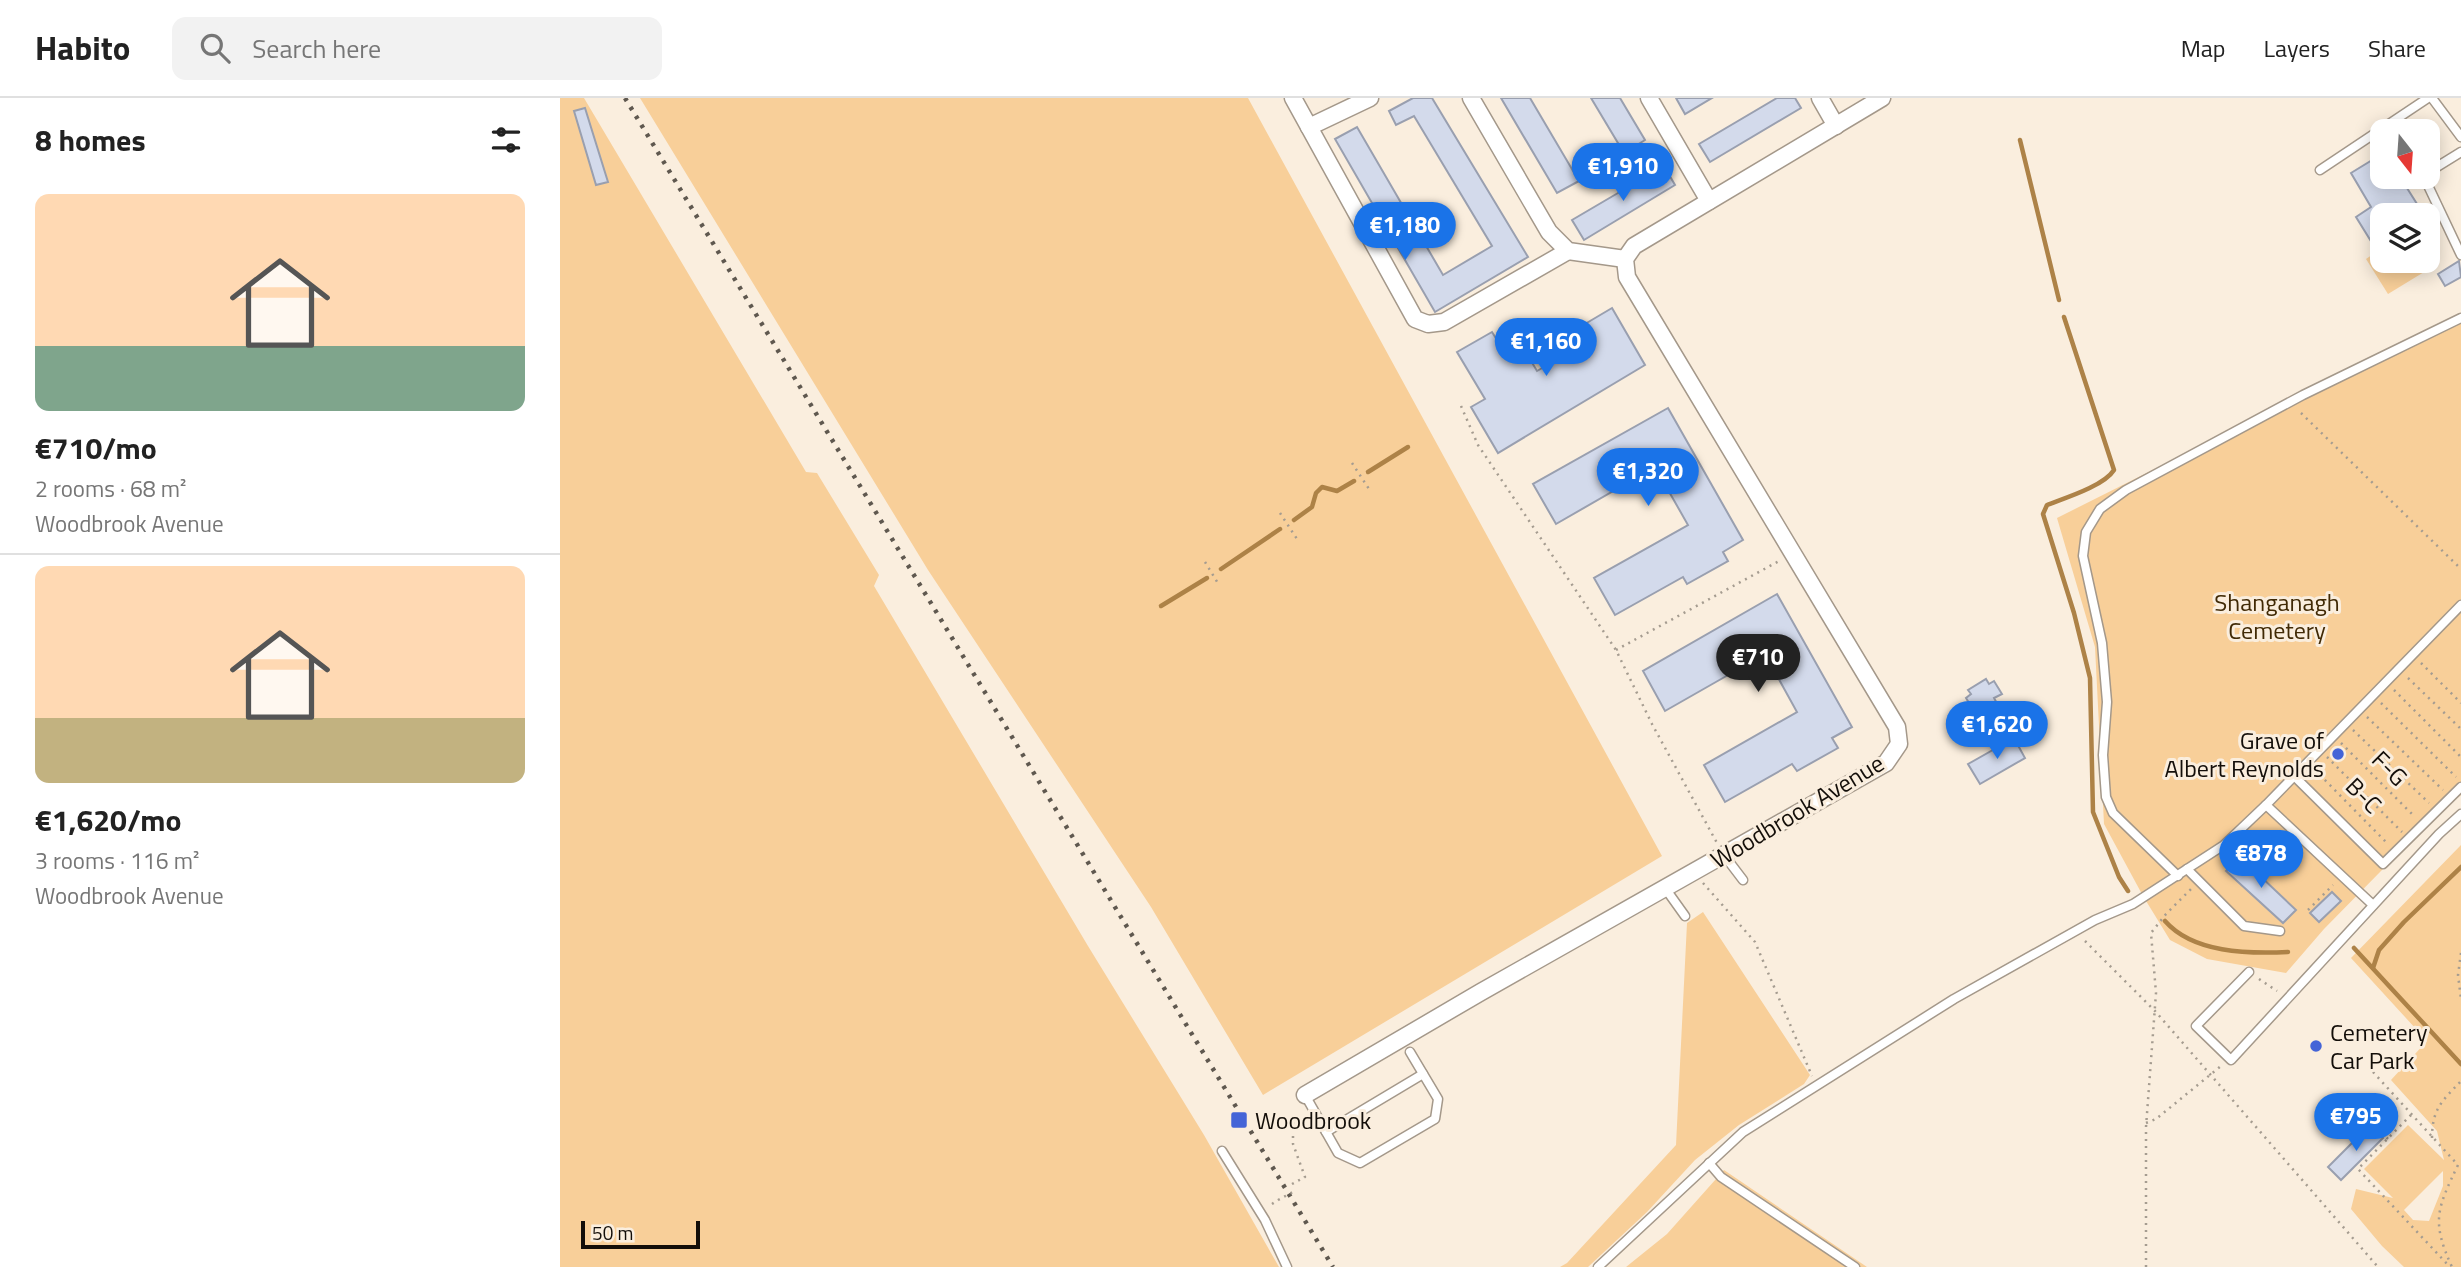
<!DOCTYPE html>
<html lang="en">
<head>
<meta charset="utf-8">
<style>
  body { margin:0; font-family:"Titillium Web",sans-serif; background:#f2f2f2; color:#222; height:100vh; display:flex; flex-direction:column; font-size:26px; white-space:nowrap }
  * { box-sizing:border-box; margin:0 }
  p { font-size:23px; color:#767676 }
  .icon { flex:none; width:38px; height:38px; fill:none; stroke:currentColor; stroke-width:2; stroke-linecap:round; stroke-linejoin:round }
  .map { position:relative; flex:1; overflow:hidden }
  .panel { display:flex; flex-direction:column; background:#fff; width:560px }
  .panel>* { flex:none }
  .needle { width:46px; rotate:163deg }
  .buttons { position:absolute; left:1810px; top:21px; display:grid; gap:14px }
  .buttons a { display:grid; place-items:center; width:70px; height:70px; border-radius:14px; background:#fff; box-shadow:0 4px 18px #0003; font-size:35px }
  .scale { position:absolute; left:21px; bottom:18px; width:119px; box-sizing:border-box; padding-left:7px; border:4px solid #130e09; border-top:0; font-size:19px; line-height:24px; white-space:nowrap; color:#130e09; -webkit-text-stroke:5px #faeede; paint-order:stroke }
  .price { position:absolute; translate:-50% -60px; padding:0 16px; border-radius:24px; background:#1a73e8; color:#fff; font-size:23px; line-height:46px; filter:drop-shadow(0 2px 4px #0008) }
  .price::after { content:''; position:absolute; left:50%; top:42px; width:21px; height:16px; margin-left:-10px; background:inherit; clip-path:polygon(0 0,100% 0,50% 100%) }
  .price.active { background:#222; color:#fff }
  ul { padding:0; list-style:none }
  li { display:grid; align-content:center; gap:14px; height:371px; padding:0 35px }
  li+li { border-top:2px solid #e0e0e0 }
  li span { display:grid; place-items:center; height:217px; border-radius:14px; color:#555 }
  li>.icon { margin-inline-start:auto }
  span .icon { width:126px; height:126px; fill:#fffc; stroke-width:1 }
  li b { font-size:30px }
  h2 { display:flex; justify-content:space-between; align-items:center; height:84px; padding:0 35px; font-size:30px }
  header { display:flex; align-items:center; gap:42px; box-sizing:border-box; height:98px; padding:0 35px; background:#fff; border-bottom:2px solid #e0e0e0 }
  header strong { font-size:33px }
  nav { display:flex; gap:38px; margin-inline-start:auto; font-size:24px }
  .search { width:490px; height:63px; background:#f2f2f2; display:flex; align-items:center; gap:18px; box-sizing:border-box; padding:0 24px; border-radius:14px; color:#767676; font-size:26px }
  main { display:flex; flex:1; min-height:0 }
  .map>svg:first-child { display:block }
</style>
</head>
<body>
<header>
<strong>Habito</strong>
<div class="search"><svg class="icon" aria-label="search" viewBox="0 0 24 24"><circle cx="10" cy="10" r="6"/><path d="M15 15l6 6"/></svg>Search here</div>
<nav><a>Map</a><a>Layers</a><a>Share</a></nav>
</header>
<main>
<section class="panel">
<h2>8 homes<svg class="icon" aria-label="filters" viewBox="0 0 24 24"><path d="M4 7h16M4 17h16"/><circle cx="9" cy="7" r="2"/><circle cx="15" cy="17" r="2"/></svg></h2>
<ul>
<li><span style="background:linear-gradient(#ffd9b3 70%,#7fa58c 0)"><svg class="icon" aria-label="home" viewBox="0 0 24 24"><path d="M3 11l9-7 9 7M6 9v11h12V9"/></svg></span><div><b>€710/mo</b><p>2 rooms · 68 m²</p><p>Woodbrook Avenue</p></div></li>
<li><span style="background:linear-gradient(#ffd9b3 70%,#c2b280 0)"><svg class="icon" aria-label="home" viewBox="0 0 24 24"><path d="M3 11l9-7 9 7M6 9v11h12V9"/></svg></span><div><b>€1,620/mo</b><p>3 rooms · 116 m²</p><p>Woodbrook Avenue</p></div></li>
</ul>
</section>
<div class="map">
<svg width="1901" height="1169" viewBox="0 0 1901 1169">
  <rect width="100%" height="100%" fill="#faeede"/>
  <g fill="#f8cf99" fill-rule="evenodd">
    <polygon points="0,0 24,0 246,374 257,375 319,477 314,488 528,848 644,1037 719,1169 0,1169"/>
    <polygon points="80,0 688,0 1102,758 703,997 591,809 368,472"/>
    <polygon points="1822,150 1822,163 1865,163 1869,171 1828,196 1806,161"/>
    <polygon points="1901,217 1901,697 1877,716 1764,831 1726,875 1647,861 1610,842 1583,798 1544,726 1535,549 1497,420"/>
    <path d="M 1901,747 L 1901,1169 L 1844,1169 L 1822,1148 L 1791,1111 L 1796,1091 L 1833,1100 L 1804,1071 L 1848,1027 L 1884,1062 L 1877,1033 L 1831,982 L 1867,943 L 1791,860 ZM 1883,1073 L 1883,1088 L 1869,1123 L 1853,1122 L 1844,1112 Z"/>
    <polygon points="1143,814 1250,977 1244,986 1179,1027 1135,1062 1087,1114 1028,1169 1000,1169 1007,1165 1116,1047 1127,825"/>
    <polygon points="1164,1072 1307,1169 1066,1169 1107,1136"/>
  </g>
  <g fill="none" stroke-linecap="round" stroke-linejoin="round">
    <g stroke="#ad8247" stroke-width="4.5">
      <polyline points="1460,42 1499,202"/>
      <path d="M 1504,219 L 1554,372 C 1544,388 1505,400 1487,407 L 1483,416 L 1514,515 L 1530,580 L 1533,714 L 1559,779 L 1568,793"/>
      <polyline points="808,374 848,349"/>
      <polyline points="734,422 752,409 756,395 762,389 777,393 794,383"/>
      <polyline points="661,471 720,431"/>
      <polyline points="601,508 647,480"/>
      <path d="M 1605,823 C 1633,855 1688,856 1728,854"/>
      <polyline points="1794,850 1901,966"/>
      <polyline points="1813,870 1819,852 1844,824 1901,769"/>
    </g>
  </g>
  <g fill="#d3daeb" stroke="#999faf" stroke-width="2">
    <polygon points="853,0 872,0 968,159 875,214 775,41 797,29 883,177 932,148 854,18 836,27 829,13"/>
    <polygon points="941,0 970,0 1019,83 997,95"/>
    <polygon points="1031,0 1060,0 1085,42 1064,55"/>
    <polygon points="1116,0 1152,0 1125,16"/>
    <polygon points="1217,0 1235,0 1241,10 1150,64 1139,46"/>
    <polygon points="25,10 48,84 36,87 14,13"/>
    <polygon points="1822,56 1822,79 1840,79 1864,117 1822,117 1822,161 1796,119 1811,109 1791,75"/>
    <polygon points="1104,68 1115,87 1024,142 1012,122"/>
    <polygon points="1899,163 1901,179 1885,188 1878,176"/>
    <polygon points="1052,210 1085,267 938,355 911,309 925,301 897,254 932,234 942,250 958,241 977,273 1012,253 1003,239"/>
    <polygon points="1108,310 1183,442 1163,454 1168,463 1127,486 1123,479 1055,517 1034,480 1128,427 1095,369 996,426 973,386"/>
    <polygon points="1217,496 1292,629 1272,640 1278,650 1237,673 1232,666 1165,704 1144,667 1237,614 1205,556 1105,613 1083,573"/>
    <polygon points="1426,581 1429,586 1434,583 1442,596 1434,600 1439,609 1427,616 1422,608 1414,613 1406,600 1411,596 1408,592"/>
    <polygon points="1454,640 1465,660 1420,686 1408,666"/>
    <polygon points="1680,759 1736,812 1723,825 1666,773"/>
    <polygon points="1772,794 1781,803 1759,824 1750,815"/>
    <polygon points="1810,1027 1823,1040 1781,1082 1768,1069"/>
  </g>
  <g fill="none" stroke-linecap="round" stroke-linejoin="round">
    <g stroke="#a4988a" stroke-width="11">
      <g id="service">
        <polyline points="1872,0 1901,39"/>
        <polyline points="1760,72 1868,0"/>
        <polyline points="1867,75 1901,54"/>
        <polyline points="1864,79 1901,157"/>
        <polyline points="1734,678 1823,766 1901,689"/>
        <polyline points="1164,757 1183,782"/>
        <polyline points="1627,771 1684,828 1720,833"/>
        <polyline points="1618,778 1553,715 1546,699 1543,657 1547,604 1542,545 1523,458 1526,434 1540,411 1566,392 1743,297 1901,220"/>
        <polyline points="1105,790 1125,818"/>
        <polyline points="1813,807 1706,707 1901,507"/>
        <polyline points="1689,874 1636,928 1671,962 1879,736 1901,716"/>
        <polyline points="745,997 778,1055 800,1065 875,1021 878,1001 850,954"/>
        <polyline points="766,1034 863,976"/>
        <polyline points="662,1053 705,1122 727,1169"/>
        <polyline points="1149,1065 1161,1079 1295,1169"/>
        <polyline points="1038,1169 1183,1034 1394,901 1535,822 1573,806 1664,747 1706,707"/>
      </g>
    </g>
    <g stroke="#a4988a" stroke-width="19">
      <g id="minor">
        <polyline points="733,0 855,221 868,226 884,224 1008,153"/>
        <polyline points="911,0 989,134 1008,153 1065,161"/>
        <polyline points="1089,0 1149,103"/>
        <polyline points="1260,0 1276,28"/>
        <polyline points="749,29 810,0"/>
        <polyline points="745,997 921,894 1326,665 1339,646 1337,629 1067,179 1065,161 1074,148 1322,0"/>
      </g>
    </g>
    <g stroke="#a59c90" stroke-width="2.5" stroke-dasharray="2 5" stroke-linecap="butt">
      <polyline points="901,308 918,347 1056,552 1092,626 1157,745"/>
      <polyline points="1741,315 1901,471"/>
      <polyline points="792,365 809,391"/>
      <polyline points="720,415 737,441"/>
      <polyline points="645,464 659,487"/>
      <polyline points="1056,552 1219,463"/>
      <polyline points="1861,565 1901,605"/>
      <polyline points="1848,580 1901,631"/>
      <polyline points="1834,592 1901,659"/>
      <polyline points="1821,605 1896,679"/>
      <polyline points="1807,619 1883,692"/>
      <polyline points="1793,632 1869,705"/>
      <polyline points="1781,645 1855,719"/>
      <polyline points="1767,659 1842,734"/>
      <polyline points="1755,672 1826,744"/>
      <circle cx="1726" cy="770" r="4"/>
      <polyline points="1729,766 1741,754"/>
      <polyline points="1143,785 1195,844 1252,978"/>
      <polyline points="1748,812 1773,787"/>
      <polyline points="1525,843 1595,913 1818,1169"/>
      <polyline points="1901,855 1898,877 1901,901"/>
      <polyline points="1699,881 1717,893"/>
      <path d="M 1813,974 L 1898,1067 C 1877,1111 1871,1123 1892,1169"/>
      <polyline points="1787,1000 1828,1041"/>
      <polyline points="1851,1017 1798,1071 1890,1169"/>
      <polyline points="1586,1025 1596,1021 1661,968"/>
      <path d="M 1872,1040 C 1872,1011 1882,1003 1901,983"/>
      <polyline points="732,1086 745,1079 733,1046 733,1024 743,1019"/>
      <polyline points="712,1106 718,1102"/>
      <polyline points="1586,1169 1586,1029 1596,895 1591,835 1606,816 1632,790"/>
    </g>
    <use href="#service" stroke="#fff" stroke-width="8"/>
    <use href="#minor" stroke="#fff" stroke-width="16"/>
    <polyline stroke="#5f584f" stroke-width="4.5" stroke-dasharray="3.5 7" stroke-linecap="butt" points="65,0 773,1169"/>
    <polyline stroke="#a59c90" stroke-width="2.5" stroke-dasharray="2 5" stroke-linecap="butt" points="718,1102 733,1094"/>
  </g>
  <g fill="#4464d7" stroke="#faeede" stroke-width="2.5">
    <circle cx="1778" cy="656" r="7"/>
    <circle cx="1756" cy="948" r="7"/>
    <rect x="670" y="1013" width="18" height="18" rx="3.5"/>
  </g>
  <g text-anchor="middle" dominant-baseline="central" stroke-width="6" stroke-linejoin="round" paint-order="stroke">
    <g font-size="24" fill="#412a05" stroke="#faeede">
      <text x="1717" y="504">Shanganagh<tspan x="1717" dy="28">Cemetery</tspan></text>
    </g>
    <g font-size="24" fill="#130e09" stroke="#faeede" text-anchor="start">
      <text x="1764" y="642" text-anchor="end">Grave of<tspan x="1764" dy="28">Albert Reynolds</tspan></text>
      <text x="1770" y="934">Cemetery<tspan x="1770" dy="28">Car Park</tspan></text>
      <text x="695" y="1022">Woodbrook</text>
    </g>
    <g font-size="24" fill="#130e09" stroke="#faeede">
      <text transform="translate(1830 670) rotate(45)">F-G</text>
      <text transform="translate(1804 697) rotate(45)">B-C</text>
      <text transform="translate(1237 713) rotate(-31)">Woodbrook Avenue</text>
    </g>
  </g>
</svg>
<div class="buttons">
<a><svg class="needle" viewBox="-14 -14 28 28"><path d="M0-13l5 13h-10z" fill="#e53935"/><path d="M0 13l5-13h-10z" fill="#767676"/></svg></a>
<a><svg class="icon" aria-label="layers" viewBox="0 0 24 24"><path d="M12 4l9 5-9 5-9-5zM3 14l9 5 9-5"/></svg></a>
</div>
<div class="scale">50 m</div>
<b class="price" style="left:1063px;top:105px">€1,910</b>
<b class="price" style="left:845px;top:164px">€1,180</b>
<b class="price" style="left:986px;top:280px">€1,160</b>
<b class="price" style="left:1088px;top:410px">€1,320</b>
<b class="price active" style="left:1198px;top:596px">€710</b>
<b class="price" style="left:1437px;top:663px">€1,620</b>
<b class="price" style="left:1701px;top:792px">€878</b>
<b class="price" style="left:1796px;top:1055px">€795</b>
</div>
</main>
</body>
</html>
